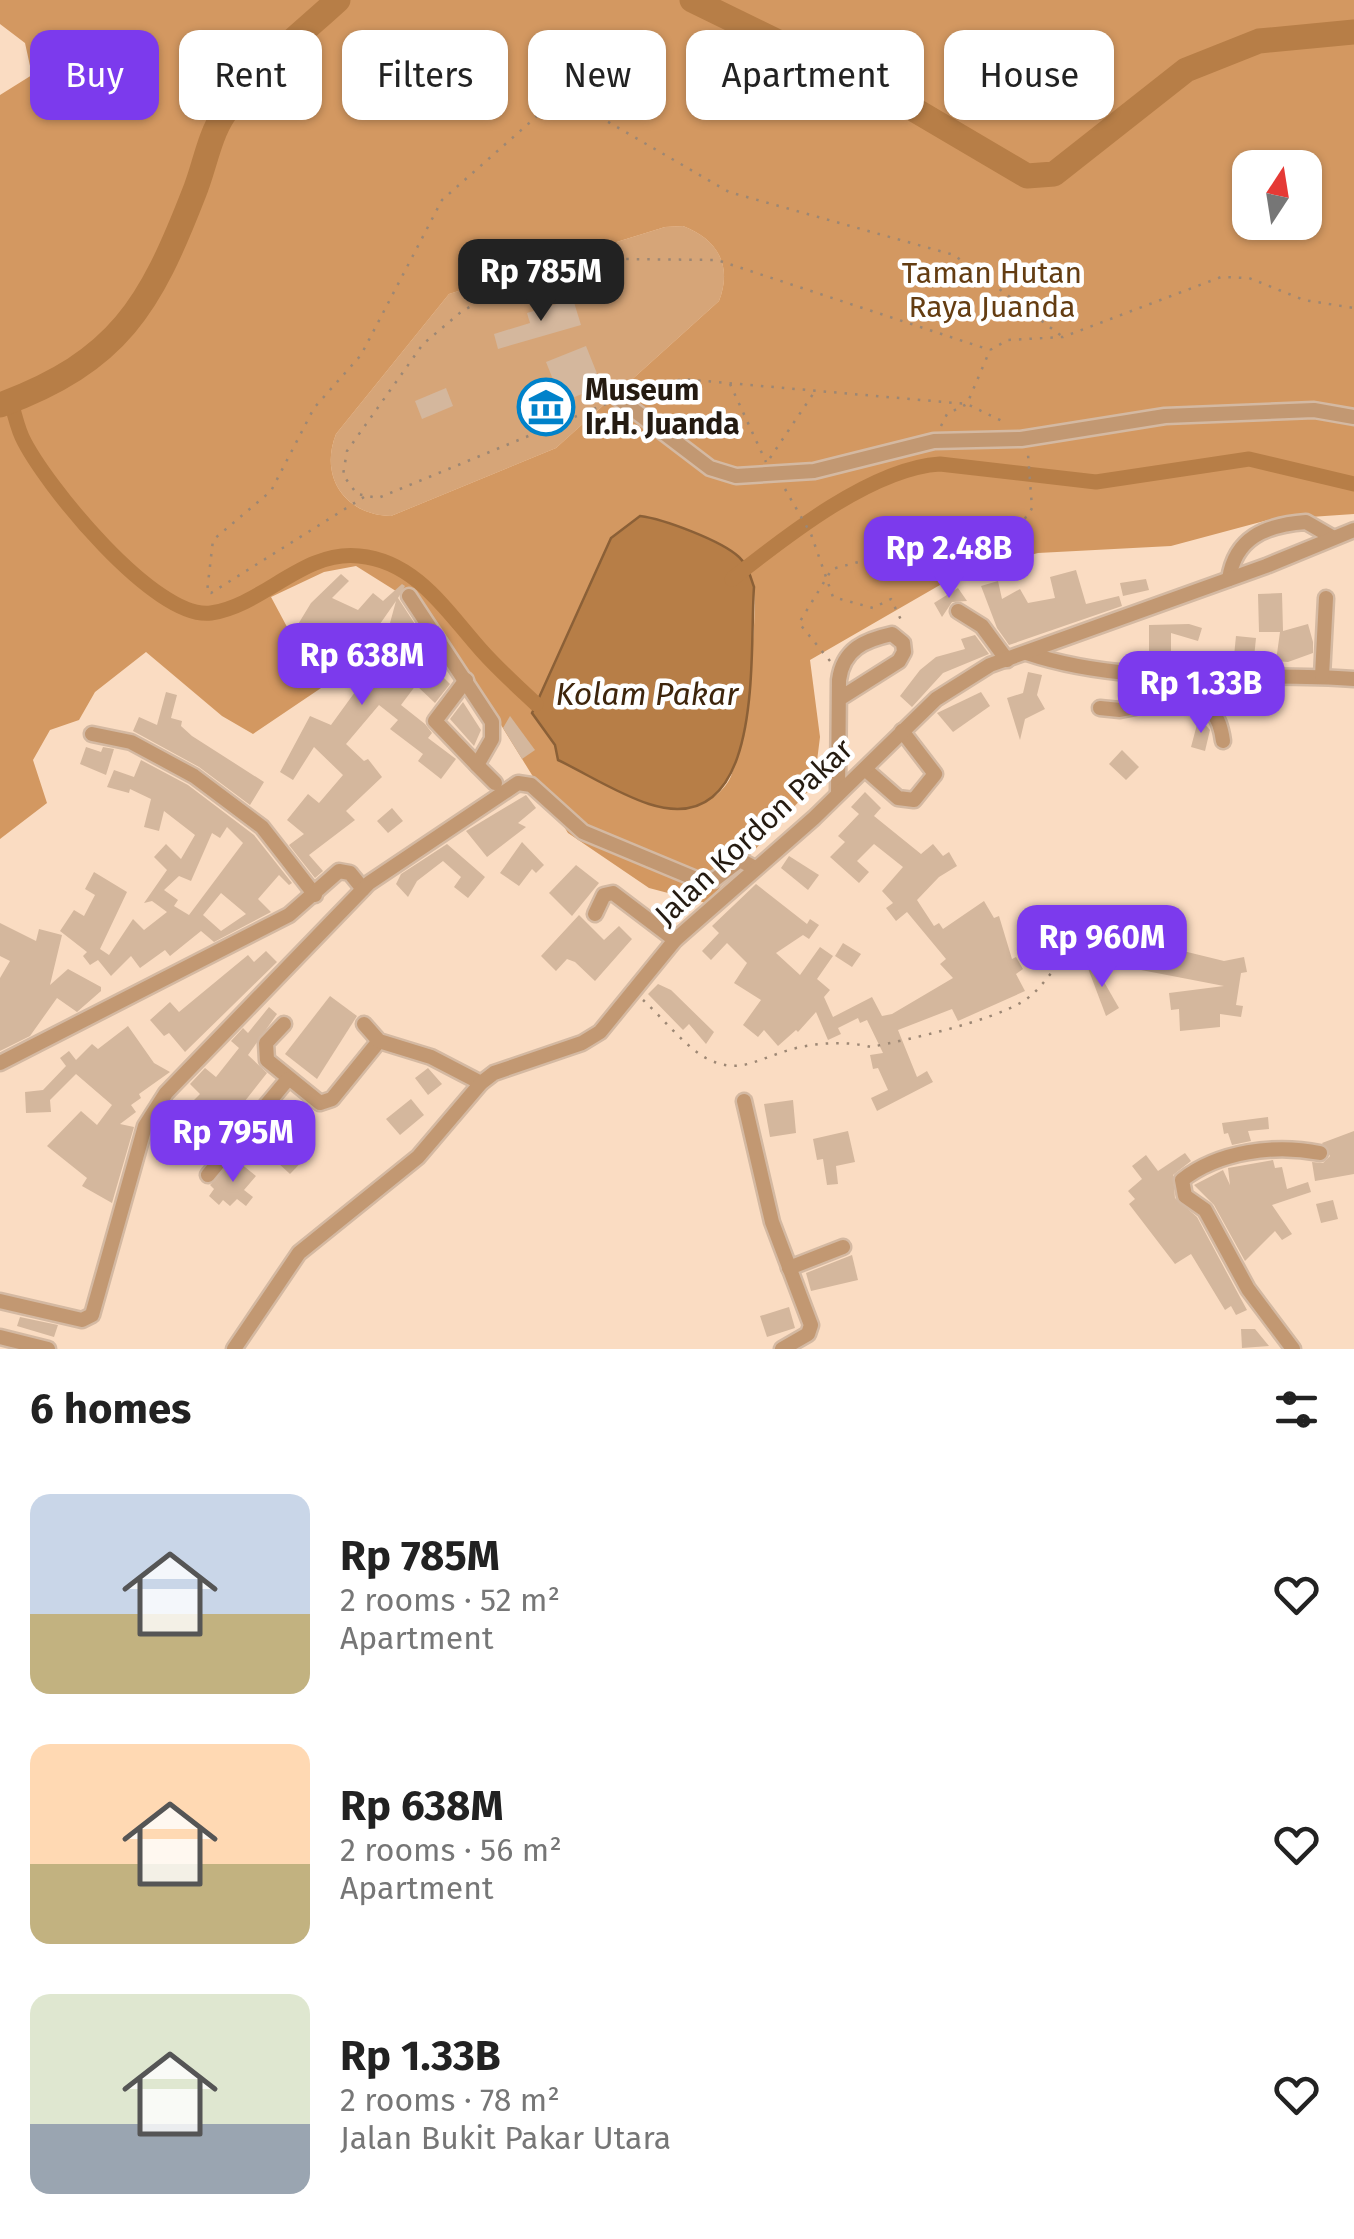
<!DOCTYPE html>
<html lang="en">
<head>
<meta charset="utf-8">
<style>
  body { margin:0; font-family:"Fira Sans",sans-serif; background:#f6f6f6; color:#222; height:100vh; display:flex; flex-direction:column; font-size:38px; white-space:nowrap }
  * { box-sizing:border-box; margin:0 }
  p { font-size:32px; color:#767676 }
  .icon { flex:none; width:55px; height:55px; fill:none; stroke:currentColor; stroke-width:2; stroke-linecap:round; stroke-linejoin:round }
  .map { position:relative; height:1349px; overflow:hidden }
  .details { display:flex; flex-direction:column; background:#fff; flex:1 }
  .details>* { flex:none }
  .banner { position:absolute; left:30px; top:30px; width:1295px; height:90px; display:flex; gap:20px }
  .needle { width:65px; rotate:12deg }
  .tools { position:absolute; left:1232px; top:150px; display:grid; gap:20px }
  .tools a { display:grid; place-items:center; width:90px; height:90px; border-radius:20px; background:#fff; box-shadow:0 2px 8px #0004; font-size:50px }
  .price { position:absolute; translate:-50% -85px; padding:0 22px; border-radius:20px; background:#7c3aed; color:#fff; font-size:32px; line-height:65px; filter:drop-shadow(0 2px 5px #0008) }
  .price::after { content:''; position:absolute; left:50%; top:60px; width:30px; height:22px; margin-left:-15px; background:inherit; clip-path:polygon(0 0,100% 0,50% 100%) }
  .price.on { background:#222; color:#fff }
  ul { padding:0; list-style:none }
  li { display:flex; align-items:center; gap:30px; height:250px; padding:0 30px }
  li span { display:grid; place-items:center; flex:none; width:280px; height:200px; border-radius:20px; color:#555 }
  li>.icon { margin-inline-start:auto }
  span .icon { width:120px; height:120px; fill:#fffc; stroke-width:1 }
  li b { font-size:42px }
  h2 { display:flex; justify-content:space-between; align-items:center; height:120px; padding:0 30px; font-size:42px }
  .pill { padding:0 35px; border-radius:20px; background:#fff; box-shadow:0 2px 8px #0004; font-size:35px; line-height:90px }
  .pill.on { background:#7c3aed; color:#fff }
  .map>svg:first-child { display:block }
</style>
</head>
<body>
<div class="map">
<svg width="1354" height="1349" viewBox="0 0 1354 1349">
  <rect width="100%" height="100%" fill="#fadcc2"/>
  <path fill="#d6a578" d="M 683,226 C 717,239 733,265 719,301 L 556,448 L 391,516 C 345,515 319,477 336,434 L 449,294 L 665,227 Z"/>
  <path fill="#d39861" fill-rule="evenodd" d="M 0,0 L 1354,0 L 1354,514 L 1268,520 L 1171,546 L 1038,553 L 959,574 L 810,660 L 820,737 L 814,785 L 706,903 L 649,888 L 568,833 L 460,659 L 415,603 L 356,566 L 324,572 L 271,597 L 301,653 L 327,684 L 253,734 L 222,716 L 146,652 L 95,692 L 79,720 L 50,730 L 33,760 L 47,803 L 0,839 L 0,95 L 32,75 L 25,43 L 0,24 ZM 1250,168 L 1305,168 L 1305,222 L 1250,222 ZM 683,226 C 717,239 733,265 719,301 L 556,448 L 391,516 C 345,515 319,477 336,434 L 449,294 L 665,227 ZM 640,516 C 659,518 727,543 739,557 C 744,563 750,577 753,585 C 760,609 743,761 728,782 C 715,801 698,807 676,809 L 558,760 L 555,745 L 532,713 L 611,538 Z"/>
  <path fill="#b77e47" stroke="#8b6037" stroke-width="2.5" d="M 640,516 C 664,519 722,541 739,557 C 748,565 750,576 754,587 C 749,655 766,842 649,804 C 618,794 587,774 558,760 L 555,745 L 532,713 L 611,538 Z"/>
  <g fill="none" stroke-linecap="round" stroke-linejoin="round">
    <g stroke="#b77e47" stroke-width="15">
      <path d="M 11,401 C 14,413 17,426 22,437 C 44,484 156,621 211,613 C 264,605 303,550 359,556 C 416,561 447,612 482,651 C 499,670 518,687 536,704"/>
      <path d="M 732,579 C 785,537 872,468 940,464 L 1096,482 L 1249,459 L 1354,484"/>
    </g>
    <g stroke="#b77e47" stroke-width="25">
      <polyline points="692,0 903,103 1027,176 1054,174 1186,70 1259,41 1354,32"/>
      <path d="M 0,405 C 119,361 150,306 194,193 C 204,169 209,136 224,114 C 253,71 300,35 338,0"/>
    </g>
  </g>
  <g fill="#d4b79d" fill-rule="evenodd">
    <polygon points="573,299 581,325 498,349 494,334 530,323 527,313"/>
    <polygon points="586,346 602,386 562,402 546,362"/>
    <polygon points="446,388 453,406 422,419 415,401"/>
    <polygon points="1076,570 1086,604 1119,596 1122,606 1009,645 997,628 981,586 998,581 1002,599 1020,589 1028,603 1055,598 1050,577"/>
    <polygon points="341,574 349,581 332,598 358,610 373,593 383,601 402,584 405,586 398,598 439,661 433,667 450,684 435,703 416,685 401,705 425,724 432,733 428,738 456,759 441,779 418,761 423,754 390,729 398,720 379,705 346,744 364,761 368,759 382,777 346,811 355,820 309,855 323,871 315,878 289,845 304,834 287,820 308,794 319,803 343,775 314,747 293,780 280,772 310,716 331,725 368,674 375,678 396,601 352,664 340,656 329,666 319,655 327,647 297,626 311,603"/>
    <polygon points="1146,579 1149,590 1123,596 1120,583"/>
    <polygon points="958,588 967,601 952,602 942,617 934,603"/>
    <polygon points="1282,593 1283,631 1308,624 1313,642 1313,653 1288,662 1276,661 1280,632 1259,632 1258,594"/>
    <polygon points="1189,624 1202,628 1198,641 1171,633 1171,651 1149,652 1149,625"/>
    <polygon points="975,635 989,654 943,673 912,707 900,696 920,670 936,657 965,649 961,639"/>
    <polygon points="1236,636 1256,638 1254,658 1234,656"/>
    <polygon points="1028,672 1042,675 1037,695 1045,709 1025,719 1020,740 1007,698 1023,693"/>
    <polygon points="166,692 177,695 171,718 182,721 181,726 192,736 264,782 250,805 199,767 133,731 139,717 157,725"/>
    <polygon points="981,692 990,706 953,732 937,713"/>
    <polygon points="463,702 481,730 474,746 450,719"/>
    <polygon points="510,716 535,750 522,759 503,728"/>
    <polygon points="1199,717 1210,730 1205,751 1191,747"/>
    <polygon points="86,747 101,752 103,747 114,749 106,775 80,764"/>
    <polygon points="1122,750 1139,767 1126,780 1109,764"/>
    <path d="M 141,760 L 188,785 L 254,835 L 292,883 L 289,885 L 279,875 L 258,899 L 271,912 L 214,942 L 201,931 L 170,956 L 165,950 L 140,968 L 131,956 L 111,976 L 98,960 L 90,965 L 83,956 L 87,952 L 60,931 L 74,910 L 84,916 L 95,895 L 85,889 L 94,872 L 127,892 L 100,949 L 109,955 L 133,919 L 144,930 L 167,912 L 152,901 L 144,903 L 167,870 L 154,857 L 166,844 L 181,859 L 195,835 L 164,811 L 159,831 L 144,827 L 151,799 L 130,789 L 129,793 L 107,787 L 114,770 L 134,777 ZM 227,827 L 243,843 L 189,915 L 174,906 L 178,900 L 164,890 L 179,876 L 191,881 L 212,833 L 220,838 ZM 221,893 L 246,914 L 221,931 L 203,915 Z"/>
    <polygon points="865,792 881,808 874,816 921,854 933,844 943,856 949,852 957,866 939,877 917,900 934,926 939,923 943,929 984,901 994,918 999,916 1012,959 1016,957 1023,969 1016,974 1025,991 958,1021 952,1009 898,1030 917,1077 927,1071 933,1082 877,1111 871,1098 888,1090 878,1068 873,1069 870,1055 883,1053 867,1020 860,1023 858,1018 838,1028 841,1034 828,1040 816,1012 798,1032 796,1030 778,1046 764,1030 758,1037 743,1025 761,1000 734,983 747,963 727,943 711,960 702,951 719,933 712,926 756,884 807,924 810,919 819,925 809,939 803,935 776,953 800,975 820,947 833,956 817,979 830,990 824,997 833,1017 872,997 882,1016 892,1014 953,978 940,964 946,959 907,912 896,921 886,908 893,903 882,891 903,867 874,844 857,861 869,872 859,883 830,857 845,842 838,836 859,814 851,807"/>
    <polygon points="526,795 536,808 518,823 526,827 487,857 466,831"/>
    <polygon points="392,808 403,821 388,833 377,821"/>
    <polygon points="522,842 544,865 536,873 532,869 519,886 500,873"/>
    <polygon points="447,844 485,877 468,898 454,887 461,877 443,861 417,881 408,897 396,884 401,874"/>
    <polygon points="789,856 819,875 808,890 781,868"/>
    <polygon points="576,865 599,883 572,916 549,893"/>
    <polygon points="579,915 604,940 619,926 632,939 595,981 575,962 567,959 556,971 541,956"/>
    <polygon points="1130,921 1148,936 1149,929 1178,936 1175,949 1224,961 1244,957 1247,972 1241,973 1236,1005 1243,1006 1241,1017 1220,1014 1220,1027 1180,1031 1179,1009 1171,1010 1169,993 1224,986 1141,970 1145,948 1121,930"/>
    <polygon points="0,923 36,941 39,929 62,935 50,985 68,969 101,987 101,991 77,1012 57,998 30,1036 0,1051 0,978 10,961 0,956"/>
    <polygon points="843,943 861,954 852,967 835,956"/>
    <polygon points="266,951 277,962 185,1052 169,1033 164,1036 150,1020 170,1002 179,1012 248,955 254,962"/>
    <polygon points="1092,961 1119,1008 1106,1016 1086,963"/>
    <polygon points="658,984 671,990 714,1032 706,1044 689,1024 683,1030 648,994"/>
    <polygon points="330,996 357,1016 317,1079 285,1054"/>
    <polygon points="269,1007 277,1014 248,1055 267,1073 222,1130 199,1110 194,1115 187,1107 200,1094 190,1084 205,1068 216,1077 239,1048 231,1041 243,1028 248,1033"/>
    <polygon points="128,1026 154,1063 170,1072 139,1094 141,1098 131,1105 136,1112 120,1124 134,1127 112,1203 82,1186 87,1178 47,1146 81,1111 97,1125 112,1105 76,1074 50,1100 51,1112 26,1113 25,1092 43,1090 66,1066 60,1058 69,1051 76,1060 92,1044 98,1049"/>
    <polygon points="428,1068 442,1084 428,1095 415,1078"/>
    <polygon points="411,1099 424,1115 400,1135 386,1119"/>
    <polygon points="793,1100 796,1133 770,1137 764,1104"/>
    <polygon points="271,1115 311,1152 290,1174 252,1139"/>
    <polygon points="1268,1117 1269,1129 1248,1131 1251,1141 1232,1145 1228,1133 1224,1134 1222,1123"/>
    <polygon points="848,1131 855,1162 836,1166 838,1184 827,1185 823,1159 817,1160 813,1139"/>
    <polygon points="1354,1131 1354,1174 1315,1181 1312,1162 1323,1163 1330,1156 1322,1143"/>
    <polygon points="1185,1153 1191,1161 1173,1175 1175,1198 1197,1217 1234,1286 1247,1310 1236,1315 1231,1306 1225,1310 1191,1254 1175,1264 1129,1204 1135,1199 1128,1191 1142,1179 1132,1166 1146,1155 1158,1171"/>
    <polygon points="235,1159 256,1176 244,1190 253,1197 246,1206 237,1199 230,1206 223,1200 219,1205 209,1196 214,1189 210,1185"/>
    <polygon points="1273,1160 1275,1168 1282,1167 1287,1189 1308,1182 1311,1192 1272,1205 1292,1234 1282,1240 1275,1231 1245,1261 1214,1205 1194,1185 1223,1170 1230,1185 1228,1168"/>
    <polygon points="1333,1200 1338,1219 1321,1223 1316,1204"/>
    <polygon points="852,1255 858,1280 811,1291 806,1273"/>
    <polygon points="789,1307 795,1328 767,1337 760,1316"/>
    <polygon points="20,1317 58,1325 54,1337 17,1326"/>
    <polygon points="1241,1329 1255,1329 1269,1346 1242,1348"/>
  </g>
  <g fill="none" stroke-linecap="round" stroke-linejoin="round">
    <g stroke="#d4b9a2" stroke-width="19">
      <g id="minor">
        <polyline points="618,398 710,468 736,476 814,471 934,441 1021,439 1165,416 1314,410 1354,417"/>
        <path d="M 1229,579 C 1235,538 1265,525 1306,522 L 1332,537"/>
        <polyline points="409,596 492,722 492,739 477,765 495,783"/>
        <polyline points="958,611 982,626 1007,660"/>
        <path d="M 1027,653 C 1131,688 1246,671 1354,679"/>
        <polyline points="1322,676 1326,598"/>
        <polyline points="466,680 435,721 477,765"/>
        <path d="M 1177,699 C 1208,710 1218,706 1223,741"/>
        <polyline points="1100,708 1120,710 1177,699 1184,676"/>
        <polyline points="92,734 131,742 194,776 262,827 315,895"/>
        <polyline points="865,769 898,798 914,800 935,774 902,731"/>
        <path d="M 838,794 L 839,680 C 843,649 865,640 892,634 L 903,643 L 904,652 L 899,661 L 839,699"/>
        <polyline points="595,914 604,895 613,893 675,940"/>
        <polyline points="284,1024 266,1043 267,1060 320,1103 332,1099 379,1041"/>
        <polyline points="364,1024 379,1041 431,1057 481,1083"/>
        <polyline points="0,1063 289,915 339,871 350,873 363,889"/>
        <polyline points="744,1101 772,1222 811,1325 808,1334 782,1349"/>
        <polyline points="208,1175 288,1079"/>
        <polyline points="789,1268 843,1247"/>
        <polyline points="0,1301 82,1320 92,1315 145,1126 166,1093 369,883 518,783 531,785 583,832 696,879 714,880 740,860 753,867"/>
        <polyline points="0,1337 48,1349"/>
        <polyline points="234,1349 299,1253 418,1157 481,1083 494,1073 582,1043 600,1032 675,940 814,818 936,699 990,665 1266,566 1354,530"/>
        <path d="M 1293,1349 L 1248,1289 L 1205,1210 L 1185,1196 L 1182,1180 C 1219,1151 1275,1144 1320,1153"/>
      </g>
    </g>
    <g stroke="#9c8774" stroke-width="2.5" stroke-dasharray="2.5 8" stroke-linecap="butt">
      <polyline points="730,384 766,462"/>
      <polyline points="637,392 682,379 967,404 1006,423"/>
      <polyline points="606,404 378,498 357,494 343,475 347,451 423,344 461,312 501,289 619,259 717,260 990,350"/>
      <polyline points="941,426 947,414 967,404 990,350 1008,340 1063,337 1221,277 1249,278 1304,300 1354,308"/>
      <polyline points="770,458 813,394"/>
      <polyline points="785,489 811,534 833,597 873,608 891,599 901,620"/>
      <polyline points="364,497 211,593 207,592 213,540 271,491 314,408 361,355 442,200 553,102 572,101 729,192 954,255 1063,337"/>
      <polyline points="830,661 799,623 832,569 885,555 910,557 938,544 1000,534 1028,516 1032,508 1028,454"/>
      <path d="M 643,1000 C 663,1018 683,1045 706,1058 C 736,1074 752,1062 780,1053 C 806,1043 844,1040 871,1047 C 911,1039 988,1022 1022,1002 C 1050,985 1057,951 1092,943"/>
    </g>
    <use href="#minor" stroke="#c29872" stroke-width="14"/>
  </g>
  <defs>
    <g id="museum-ring" transform="scale(2.875)"><circle r="9.5" fill="#fff" stroke="#0082ca" stroke-width="1.5"/><path d="M0-6L6-3V-2H-6V-3ZM-5-1h2V3h-2ZM-1-1h2V3h-2ZM3-1h2V3H3ZM-6 4H6V6H-6Z" fill="#0082ca"/></g>
  </defs>
  <g fill-rule="evenodd">
    <use href="#museum-ring" x="546" y="407"/>
  </g>
  <g text-anchor="middle" dominant-baseline="central" stroke-width="9" stroke-linejoin="round" paint-order="stroke">
    <g font-size="30" fill="#643d12" stroke="#fff">
      <text x="992" y="273">Taman Hutan<tspan x="992" dy="34">Raya Juanda</tspan></text>
    </g>
    <g font-size="30" font-weight="bold" fill="#251b11" stroke="#fff" text-anchor="start">
      <text x="585" y="390">Museum<tspan x="585" dy="34">Ir.H. Juanda</tspan></text>
    </g>
    <g font-size="30" fill="#251b11" stroke="#fff">
      <text transform="translate(754 832) rotate(-43)">Jalan Kordon Pakar</text>
    </g>
    <g font-size="32" font-style="italic" fill="#3e250c" stroke="#fff">
      <text x="647" y="694">Kolam Pakar</text>
    </g>
  </g>
</svg>
<div class="tools">
<a><svg class="needle" viewBox="-14 -14 28 28"><path d="M0-13l5 13h-10z" fill="#e53935"/><path d="M0 13l5-13h-10z" fill="#767676"/></svg></a>
</div>
<b class="price on" style="left:541px;top:324px">Rp 785M</b>
<b class="price" style="left:949px;top:601px">Rp 2.48B</b>
<b class="price" style="left:362px;top:708px">Rp 638M</b>
<b class="price" style="left:1201px;top:736px">Rp 1.33B</b>
<b class="price" style="left:1102px;top:990px">Rp 960M</b>
<b class="price" style="left:233px;top:1185px">Rp 795M</b>
<div class="banner">
<a class="pill on">Buy</a>
<a class="pill">Rent</a>
<a class="pill">Filters</a>
<a class="pill">New</a>
<a class="pill">Apartment</a>
<a class="pill">House</a>
</div>
</div>
<section class="details">
<h2>6 homes<svg class="icon" aria-label="filters" viewBox="0 0 24 24"><path d="M4 7h16M4 17h16"/><circle cx="9" cy="7" r="2"/><circle cx="15" cy="17" r="2"/></svg></h2>
<ul>
<li><span style="background:linear-gradient(#c9d6e8 60%,#c2b280 0)"><svg class="icon" aria-label="home" viewBox="0 0 24 24"><path d="M3 11l9-7 9 7M6 9v11h12V9"/></svg></span><div><b>Rp 785M</b><p>2 rooms · 52 m²</p><p>Apartment</p></div><svg class="icon" aria-label="heart" viewBox="0 0 24 24"><path d="M12 20l-8-8c-3-5 5-10 8-4 3-6 11-1 8 4z"/></svg></li>
<li><span style="background:linear-gradient(#ffd9b3 60%,#c2b280 0)"><svg class="icon" aria-label="home" viewBox="0 0 24 24"><path d="M3 11l9-7 9 7M6 9v11h12V9"/></svg></span><div><b>Rp 638M</b><p>2 rooms · 56 m²</p><p>Apartment</p></div><svg class="icon" aria-label="heart" viewBox="0 0 24 24"><path d="M12 20l-8-8c-3-5 5-10 8-4 3-6 11-1 8 4z"/></svg></li>
<li><span style="background:linear-gradient(#dfe7d0 65%,#9aa5b1 0)"><svg class="icon" aria-label="home" viewBox="0 0 24 24"><path d="M3 11l9-7 9 7M6 9v11h12V9"/></svg></span><div><b>Rp 1.33B</b><p>2 rooms · 78 m²</p><p>Jalan Bukit Pakar Utara</p></div><svg class="icon" aria-label="heart" viewBox="0 0 24 24"><path d="M12 20l-8-8c-3-5 5-10 8-4 3-6 11-1 8 4z"/></svg></li>
</ul>
</section>
</body>
</html>
